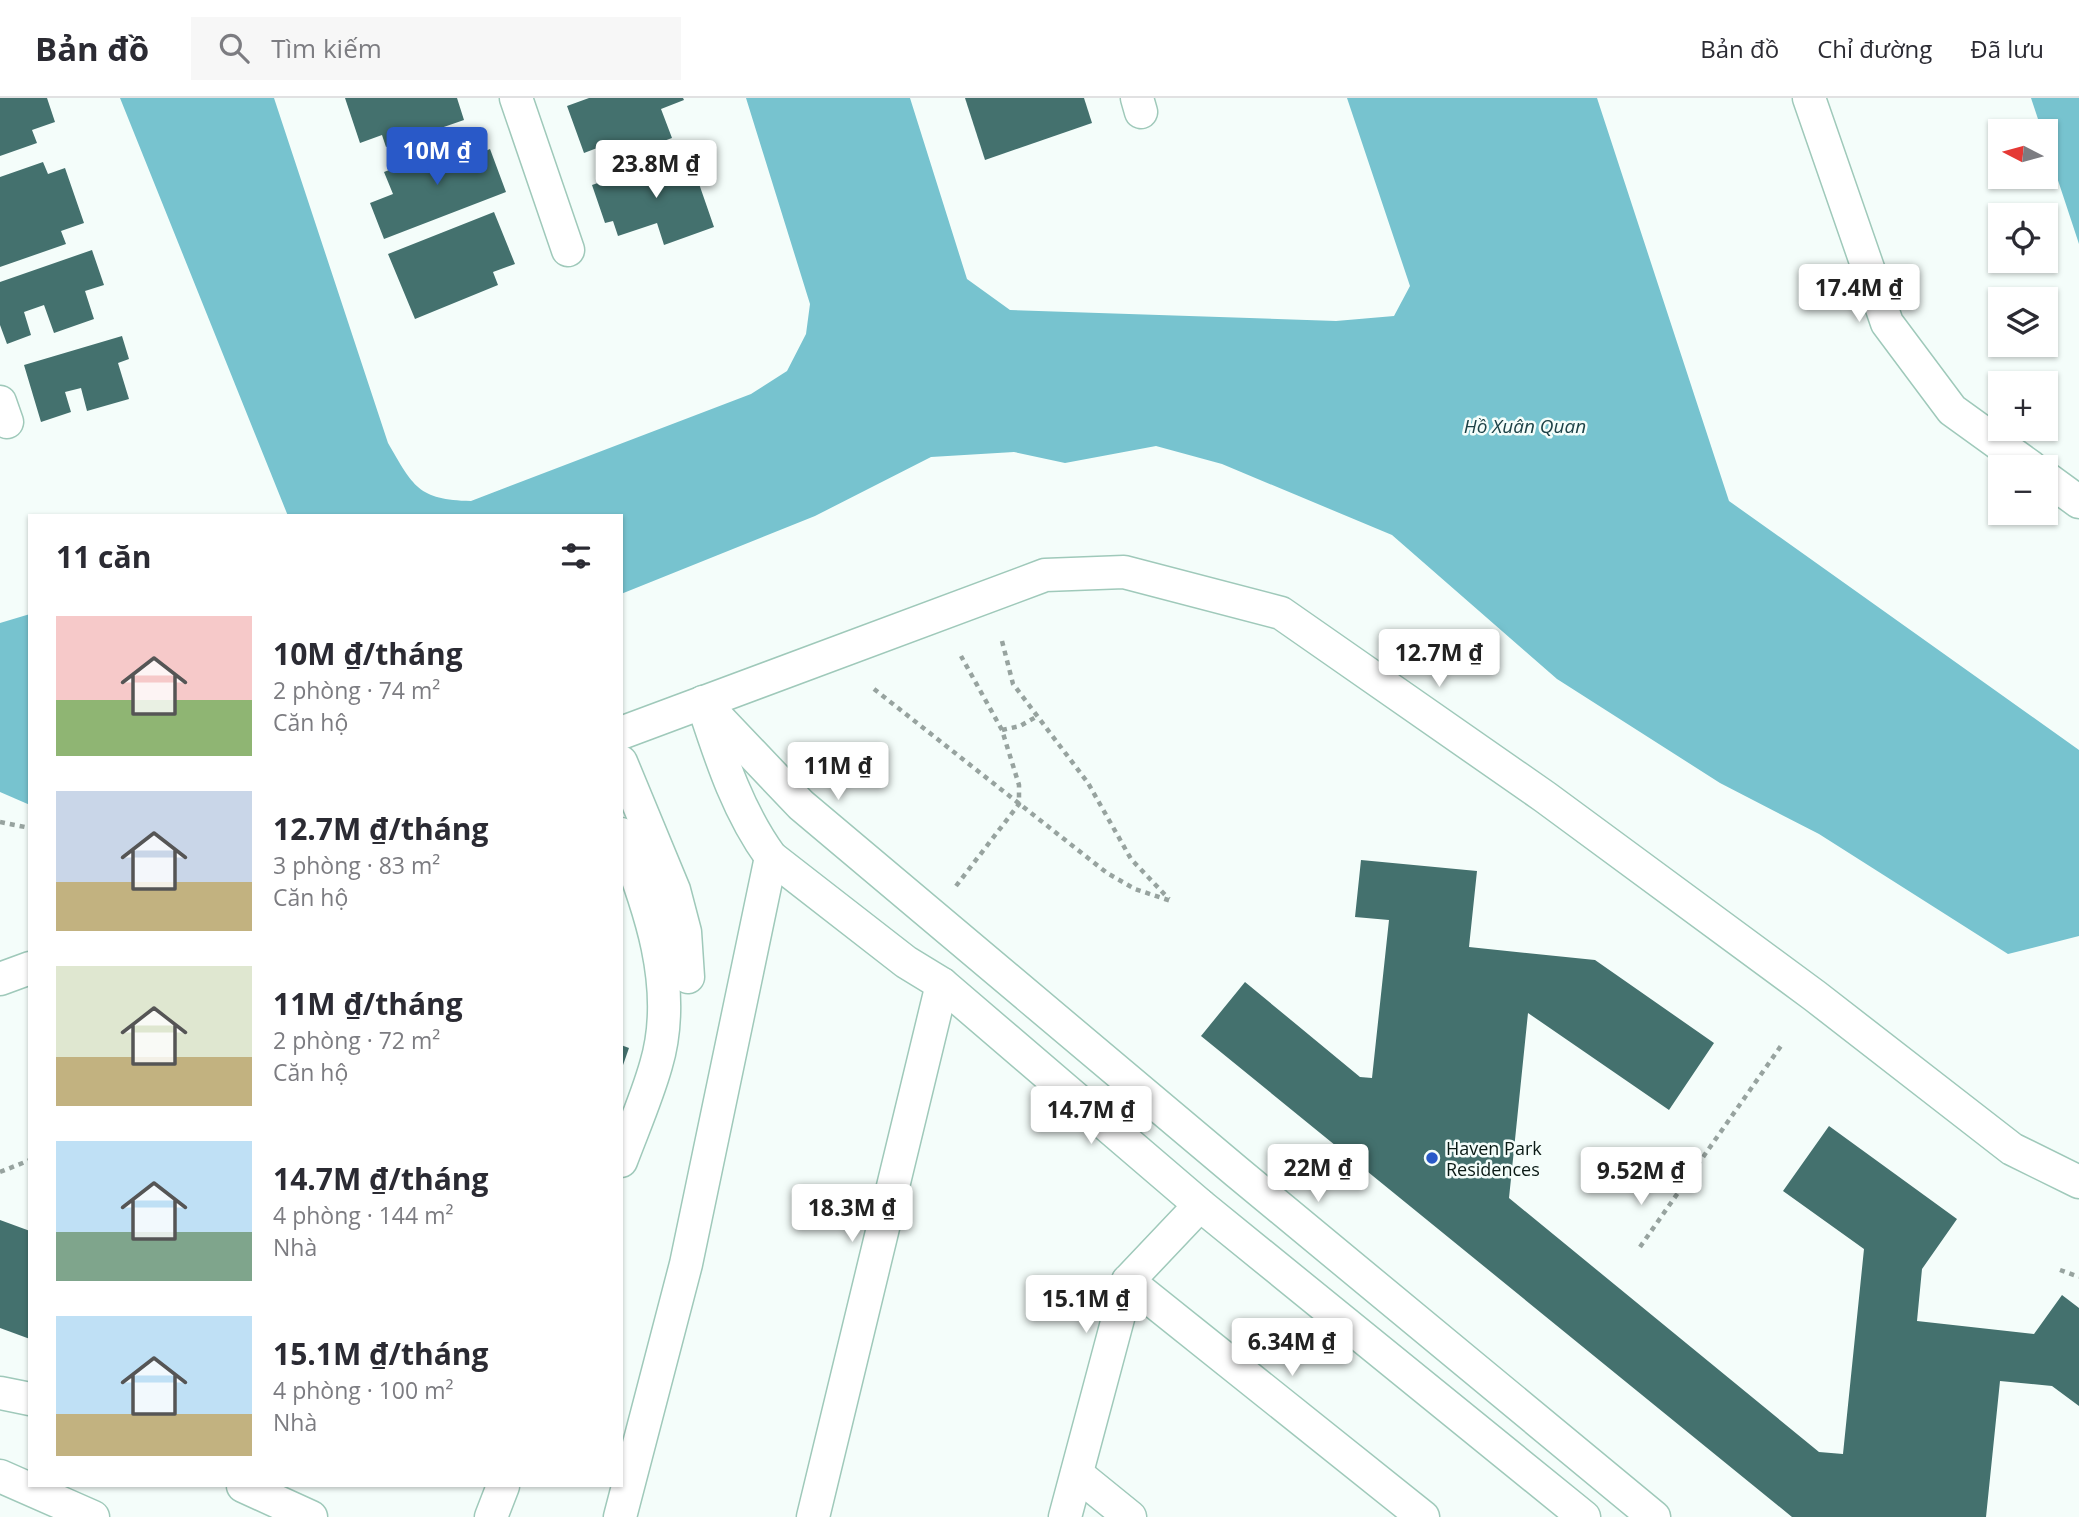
<!DOCTYPE html>
<html lang="vi">
<head>
<meta charset="utf-8">
<style>
  body { margin:0; font-family:"Open Sans",sans-serif; background:#f7f7f7; color:#2b2b33; height:100vh; display:flex; flex-direction:column; font-size:26px; white-space:nowrap }
  * { box-sizing:border-box; margin:0 }
  p { font-size:23px; color:#7c7c81 }
  .icon { flex:none; width:38px; height:38px; fill:none; stroke:currentColor; stroke-width:2; stroke-linecap:round; stroke-linejoin:round }
  .map { position:relative; flex:1; overflow:hidden }
  .drawer { position:absolute; left:28px; top:416px; width:595px; height:973px; display:flex; flex-direction:column; background:#fff; border-radius:0px; box-shadow:0 2px 5px #0004 }
  .drawer>* { flex:none }
  .needle { width:46px; rotate:276deg }
  .buttons { position:absolute; left:1988px; top:21px; display:grid; gap:14px }
  .buttons a { display:grid; place-items:center; width:70px; height:70px; border-radius:0px; background:#fff; box-shadow:0 2px 5px #0004; font-size:35px }
  .price { position:absolute; translate:-50% -60px; padding:0 16px; border-radius:7px; background:#fff; color:#222; font-size:23px; line-height:46px; filter:drop-shadow(0 2px 4px #0008) }
  .price::after { content:''; position:absolute; left:50%; top:42px; width:21px; height:16px; margin-left:-10px; background:inherit; clip-path:polygon(0 0,100% 0,50% 100%) }
  .price.on { background:#2959c8; color:#fff }
  ul { padding:0; list-style:none }
  li { display:flex; align-items:center; gap:21px; height:175px; padding:0 28px }
  li span { display:grid; place-items:center; flex:none; width:196px; height:140px; border-radius:0px; color:#555 }
  li>.icon { margin-inline-start:auto }
  span .icon { width:84px; height:84px; fill:#fffc; stroke-width:1 }
  li b { font-size:30px }
  h2 { display:flex; justify-content:space-between; align-items:center; height:84px; padding:0 28px; font-size:30px }
  header { display:flex; align-items:center; gap:42px; box-sizing:border-box; height:98px; padding:0 35px; background:#fff; border-bottom:2px solid #e1e1e2 }
  header strong { font-size:33px }
  nav { display:flex; gap:38px; margin-inline-start:auto; font-size:24px }
  .search { width:490px; height:63px; background:#f7f7f7; display:flex; align-items:center; gap:18px; box-sizing:border-box; padding:0 24px; border-radius:0px; color:#7c7c81; font-size:26px }
  .map>svg:first-child { display:block }
</style>
</head>
<body>
<header>
<strong>Bản đồ</strong>
<div class="search"><svg class="icon" aria-label="search" viewBox="0 0 24 24"><circle cx="10" cy="10" r="6"/><path d="M15 15l6 6"/></svg>Tìm kiếm</div>
<nav><a>Bản đồ</a><a>Chỉ đường</a><a>Đã lưu</a></nav>
</header>
<div class="map">
<svg width="2079" height="1419" viewBox="0 0 2079 1419">
  <rect width="100%" height="100%" fill="#f4fdfa"/>
  <g fill="#77c3cf">
    <path d="M 120,0 L 274,0 L 388,345 C 413,388 418,402 471,403 L 751,296 L 787,273 L 806,236 L 810,206 L 746,0 L 910,0 L 967,181 L 1010,212 L 1336,223 L 1394,218 L 1410,188 L 1347,0 L 1597,0 L 1729,403 L 2079,652 L 2079,838 L 2008,856 L 1819,736 L 1720,685 L 1557,581 L 1392,437 L 1222,366 L 1156,348 L 1065,365 L 1014,354 L 931,359 L 815,418 L 621,496 L 621,418 L 288,418 Z"/>
    <polygon points="2031,0 2079,0 2079,146 2046,46 2046,33 2042,33"/>
    <polygon points="30,516 30,707 0,694 0,525"/>
  </g>
  <g fill="#44716e">
    <polygon points="0,0 47,0 55,24 32,32 37,45 0,58"/>
    <polygon points="345,0 457,0 464,22 386,49 382,37 360,45"/>
    <polygon points="589,0 683,0 684,2 661,11 672,40 623,58 618,42 584,55 567,8"/>
    <polygon points="965,0 1084,0 1092,25 985,62"/>
    <polygon points="470,40 476,57 490,51 506,94 384,141 370,105 393,96 384,74"/>
    <polygon points="688,54 714,129 664,147 657,125 618,138 613,123 605,125 592,87"/>
    <polygon points="43,64 48,76 65,70 84,125 61,133 66,146 0,169 0,79"/>
    <polygon points="494,114 515,166 493,174 498,187 415,221 388,156"/>
    <polygon points="92,152 104,187 85,193 94,221 54,235 44,207 24,214 31,237 7,246 0,227 0,184"/>
    <polygon points="122,238 129,261 118,265 129,301 87,313 81,290 65,294 71,314 41,324 24,267"/>
    <polygon points="1361,762 1477,773 1469,849 1595,862 1714,945 1669,1012 1528,915 1509,1100 1819,1354 1843,1356 1864,1151 1783,1093 1829,1028 1957,1121 1922,1171 1917,1223 2034,1236 2062,1197 2079,1210 2079,1308 2052,1288 2000,1283 1986,1419 1792,1419 1201,938 1245,884 1360,979 1372,980 1389,822 1355,819"/>
    <polygon points="621,947 629,950 622,970 621,970"/>
    <polygon points="0,1122 30,1133 30,1241 0,1230"/>
  </g>
  <g fill="none" stroke-linecap="round" stroke-linejoin="round">
    <g stroke="#9fc9ba" stroke-width="35">
      <g id="minor">
        <polyline points="516,0 568,152"/>
        <polyline points="1137,0 1141,14"/>
        <polyline points="1809,0 1887,225 1952,312 2031,369"/>
        <polyline points="0,304 7,324"/>
        <polyline points="2046,380 2079,404"/>
        <polyline points="703,604 801,707 1237,1074 1654,1419"/>
        <path d="M 705,612 C 722,664 739,715 771,759 L 906,864 L 942,886 L 1200,1107 L 1584,1419"/>
        <polyline points="621,635 1045,477 1124,474 1281,515 1545,699 1815,898 2012,1051 2079,1084"/>
        <polyline points="621,664 674,792 685,834 688,879"/>
        <path d="M 621,736 C 649,807 679,890 656,967 C 647,999 633,1031 621,1063"/>
        <polyline points="0,881 30,870"/>
        <polyline points="1128,1183 1423,1419"/>
        <polyline points="0,1295 30,1301"/>
        <polyline points="1077,1376 1130,1419"/>
        <polyline points="0,1378 93,1419"/>
        <polyline points="243,1388 311,1419"/>
        <polyline points="491,1419 503,1388"/>
        <polyline points="620,1419 686,1166 771,759"/>
        <polyline points="813,1419 942,886"/>
        <polyline points="1065,1419 1128,1183 1200,1107"/>
      </g>
    </g>
    <g stroke="#97a39f" stroke-width="4.5" stroke-dasharray="5 5" stroke-linecap="butt">
      <polyline points="1002,543 1013,586 1088,685 1131,761 1169,801"/>
      <polyline points="874,591 1107,775 1135,791 1171,803"/>
      <polyline points="1002,632 1020,628 1036,619"/>
      <polyline points="0,724 30,730"/>
      <polyline points="956,788 1019,706 1019,687 1002,632 961,558"/>
      <polyline points="0,1074 30,1062"/>
      <polyline points="1640,1149 1783,945"/>
      <polyline points="2060,1172 2079,1179"/>
    </g>
    <use href="#minor" stroke="#fff" stroke-width="32"/>
  </g>
  <circle fill="#2959c8" stroke="#f4fdfa" stroke-width="2.5" cx="1432" cy="1060" r="7"/>
  <g text-anchor="middle" dominant-baseline="central" stroke-width="5" stroke-linejoin="round" paint-order="stroke">
    <g font-size="18" fill="#0a1a15" stroke="#f4fdfa" text-anchor="start">
      <text x="1446" y="1050">Haven Park<tspan x="1446" dy="21">Residences</tspan></text>
    </g>
    <g font-size="19" font-style="italic" fill="#1c4146" stroke="#f4fdfa">
      <text x="1525" y="328">Hồ Xuân Quan</text>
    </g>
  </g>
</svg>
<div class="buttons">
<a><svg class="needle" viewBox="-14 -14 28 28"><path d="M0-13l5 13h-10z" fill="#e53935"/><path d="M0 13l5-13h-10z" fill="#7c7c81"/></svg></a>
<a><svg class="icon" aria-label="locate" viewBox="0 0 24 24"><circle cx="12" cy="12" r="6"/><path d="M12 2v4M12 18v4M2 12h4M18 12h4"/></svg></a>
<a><svg class="icon" aria-label="layers" viewBox="0 0 24 24"><path d="M12 4l9 5-9 5-9-5zM3 14l9 5 9-5"/></svg></a>
<a>+</a>
<a>−</a>
</div>
<b class="price on" style="left:437px;top:89px">10M ₫</b>
<b class="price" style="left:656px;top:102px">23.8M ₫</b>
<b class="price" style="left:1859px;top:226px">17.4M ₫</b>
<b class="price" style="left:1439px;top:591px">12.7M ₫</b>
<b class="price" style="left:838px;top:704px">11M ₫</b>
<b class="price" style="left:1091px;top:1048px">14.7M ₫</b>
<b class="price" style="left:1318px;top:1106px">22M ₫</b>
<b class="price" style="left:1641px;top:1109px">9.52M ₫</b>
<b class="price" style="left:852px;top:1146px">18.3M ₫</b>
<b class="price" style="left:1086px;top:1237px">15.1M ₫</b>
<b class="price" style="left:1292px;top:1280px">6.34M ₫</b>
<section class="drawer">
<h2>11 căn<svg class="icon" aria-label="filters" viewBox="0 0 24 24"><path d="M4 7h16M4 17h16"/><circle cx="9" cy="7" r="2"/><circle cx="15" cy="17" r="2"/></svg></h2>
<ul>
<li><span style="background:linear-gradient(#f6c9c9 60%,#8fb573 0)"><svg class="icon" aria-label="home" viewBox="0 0 24 24"><path d="M3 11l9-7 9 7M6 9v11h12V9"/></svg></span><div><b>10M ₫/tháng</b><p>2 phòng · 74 m²</p><p>Căn hộ</p></div></li>
<li><span style="background:linear-gradient(#c9d6e8 65%,#c2b280 0)"><svg class="icon" aria-label="home" viewBox="0 0 24 24"><path d="M3 11l9-7 9 7M6 9v11h12V9"/></svg></span><div><b>12.7M ₫/tháng</b><p>3 phòng · 83 m²</p><p>Căn hộ</p></div></li>
<li><span style="background:linear-gradient(#dfe7d0 65%,#c2b280 0)"><svg class="icon" aria-label="home" viewBox="0 0 24 24"><path d="M3 11l9-7 9 7M6 9v11h12V9"/></svg></span><div><b>11M ₫/tháng</b><p>2 phòng · 72 m²</p><p>Căn hộ</p></div></li>
<li><span style="background:linear-gradient(#bfe0f5 65%,#7fa58c 0)"><svg class="icon" aria-label="home" viewBox="0 0 24 24"><path d="M3 11l9-7 9 7M6 9v11h12V9"/></svg></span><div><b>14.7M ₫/tháng</b><p>4 phòng · 144 m²</p><p>Nhà</p></div></li>
<li><span style="background:linear-gradient(#bfe0f5 70%,#c2b280 0)"><svg class="icon" aria-label="home" viewBox="0 0 24 24"><path d="M3 11l9-7 9 7M6 9v11h12V9"/></svg></span><div><b>15.1M ₫/tháng</b><p>4 phòng · 100 m²</p><p>Nhà</p></div></li>
</ul>
</section>
</div>
</body>
</html>
